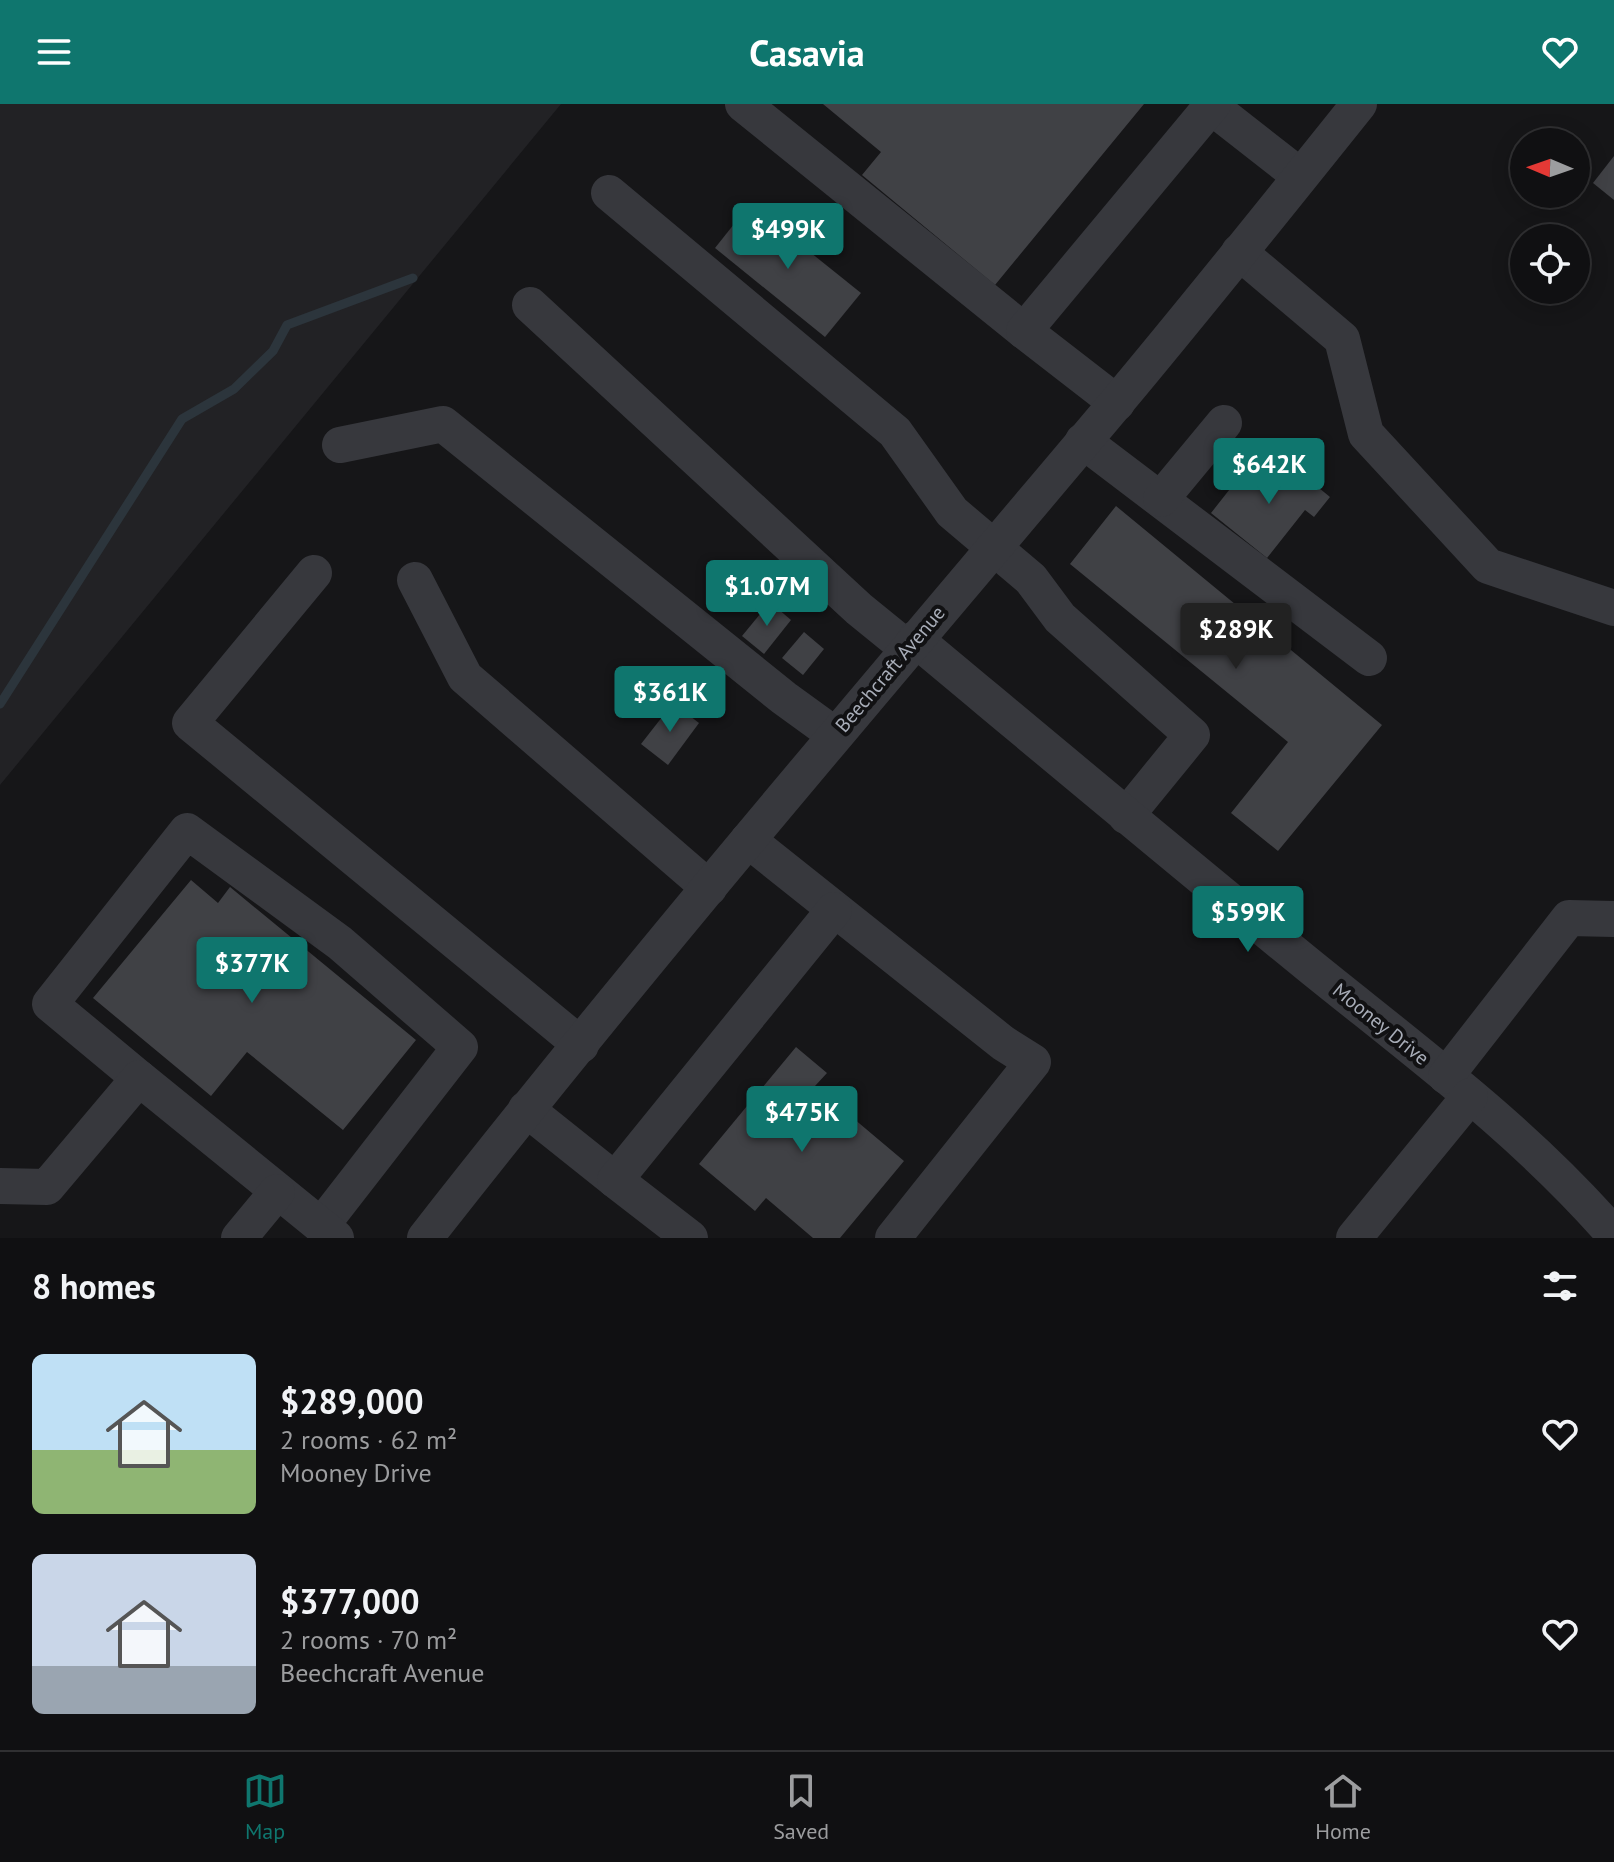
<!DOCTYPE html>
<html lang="en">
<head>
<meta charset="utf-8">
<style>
  body { margin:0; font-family:"PT Sans",sans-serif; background:#1e1e20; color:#f1f3f6; height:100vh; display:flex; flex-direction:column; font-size:30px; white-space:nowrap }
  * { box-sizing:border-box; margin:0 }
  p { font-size:26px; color:#9c9d9f }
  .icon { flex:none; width:44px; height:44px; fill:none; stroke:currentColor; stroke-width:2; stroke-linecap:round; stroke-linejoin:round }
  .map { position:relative; height:1134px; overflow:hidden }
  .drawer { display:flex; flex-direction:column; background:#101012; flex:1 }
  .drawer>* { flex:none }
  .needle { width:52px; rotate:272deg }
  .controls { position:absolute; left:1510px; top:24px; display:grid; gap:16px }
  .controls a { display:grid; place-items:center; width:80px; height:80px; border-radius:50%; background:#101012; box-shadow:0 4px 20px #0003,0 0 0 2px #303032; font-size:40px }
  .price { position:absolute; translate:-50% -68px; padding:0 18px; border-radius:8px; background:#0f766e; color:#fff; font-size:26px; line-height:52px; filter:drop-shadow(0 2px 4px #0008) }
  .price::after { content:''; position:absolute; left:50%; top:48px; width:24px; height:18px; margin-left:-12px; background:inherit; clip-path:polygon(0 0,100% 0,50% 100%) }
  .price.current { background:#222; color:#fff }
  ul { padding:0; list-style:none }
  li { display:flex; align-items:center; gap:24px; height:200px; padding:0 32px }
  li span { display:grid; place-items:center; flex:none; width:224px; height:160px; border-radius:12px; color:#555 }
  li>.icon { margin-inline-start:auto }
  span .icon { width:96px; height:96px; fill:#fffc; stroke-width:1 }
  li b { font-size:34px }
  h2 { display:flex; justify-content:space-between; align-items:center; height:96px; padding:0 32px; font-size:34px }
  header { display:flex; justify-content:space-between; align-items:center; height:104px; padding:0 32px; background:#0f766e; color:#fff; font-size:36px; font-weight:600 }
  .tabs { display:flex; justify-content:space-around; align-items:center; height:112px; border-top:2px solid #303032; background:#101012; font-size:22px; color:#9c9d9f }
  .tabs a { display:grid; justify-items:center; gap:4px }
  .tabs .current { color:#0f766e }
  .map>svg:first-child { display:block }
</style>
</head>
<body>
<header><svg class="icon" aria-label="menu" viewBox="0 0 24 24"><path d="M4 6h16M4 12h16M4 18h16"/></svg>Casavia<svg class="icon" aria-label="heart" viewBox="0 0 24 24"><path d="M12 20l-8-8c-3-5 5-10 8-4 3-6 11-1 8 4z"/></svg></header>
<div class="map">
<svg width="1614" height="1134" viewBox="0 0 1614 1134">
  <rect width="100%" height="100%" fill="#161618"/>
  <polygon fill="#222225" points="0,0 561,0 0,681"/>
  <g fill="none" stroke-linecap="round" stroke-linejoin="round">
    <polyline stroke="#2c353c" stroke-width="9" points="0,600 182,315 234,285 273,247 287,221 413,174"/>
  </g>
  <g fill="#404145">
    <polygon points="823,0 1144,0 995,181 862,71 881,48"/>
    <polygon points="1614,52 1614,96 1593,79"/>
    <polygon points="750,100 861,189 825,233 715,144"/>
    <polygon points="1285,356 1330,393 1314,413 1305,406 1267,454 1211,409 1248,362 1268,378"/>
    <polygon points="1116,402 1382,621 1278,747 1231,709 1288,638 1070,460"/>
    <polygon points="770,498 791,516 764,550 742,532"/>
    <polygon points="804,528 824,545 803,571 782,554"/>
    <polygon points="673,599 699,619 668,661 641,640"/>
    <polygon points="191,776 218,799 230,783 416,936 343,1026 247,948 211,992 93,894"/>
    <polygon points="796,943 827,969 815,982 904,1057 840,1134 813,1134 766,1094 755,1107 699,1060"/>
  </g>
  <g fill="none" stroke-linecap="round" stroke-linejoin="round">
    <g stroke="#37383d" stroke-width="36">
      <polyline points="743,0 1024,227"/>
      <polyline points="1208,0 1300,72"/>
      <polyline points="609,89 895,328 952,408 1031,475 1060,514 1192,631 1126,712"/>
      <polyline points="1239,148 1342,235 1366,330 1488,462 1614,504"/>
      <polyline points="530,201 859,505 907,544"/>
      <polyline points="1117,299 1024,227 1213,0"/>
      <polyline points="1083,337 1369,554"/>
      <polyline points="340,341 443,320 784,594 835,631"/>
      <polyline points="1161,395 1224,319"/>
      <polyline points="314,469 190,619 581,941"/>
      <polyline points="415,476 465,573 709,784"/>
      <path d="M 915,535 C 1047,645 1178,755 1311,863 C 1416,948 1526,1029 1614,1131"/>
      <polyline points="748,736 1003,939 1033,958 893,1134"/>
      <polyline points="1446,972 1569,814 1614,815"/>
      <polyline points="139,974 50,900 187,727 340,839 460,943 321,1122"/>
      <polyline points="526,1005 615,1076"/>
      <polyline points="0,1082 47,1083 139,974 336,1134"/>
      <polyline points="239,1134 277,1088"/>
      <path d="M 425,1134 C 648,849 884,575 1117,298 C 1199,200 1279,100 1359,0"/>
      <polyline points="690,1134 615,1076 834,806"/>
      <polyline points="1354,1134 1470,992"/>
    </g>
  </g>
  <g text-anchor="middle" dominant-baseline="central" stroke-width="8" stroke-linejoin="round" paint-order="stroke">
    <g font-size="20" fill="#a8adb8" stroke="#111113">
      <text transform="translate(890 565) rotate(-50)">Beechcraft Avenue</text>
      <text transform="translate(1381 920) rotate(39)">Mooney Drive</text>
    </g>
  </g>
</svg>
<div class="controls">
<a><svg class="needle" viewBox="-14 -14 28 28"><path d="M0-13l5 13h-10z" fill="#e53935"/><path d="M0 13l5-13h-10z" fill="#9c9d9f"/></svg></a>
<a><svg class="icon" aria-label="locate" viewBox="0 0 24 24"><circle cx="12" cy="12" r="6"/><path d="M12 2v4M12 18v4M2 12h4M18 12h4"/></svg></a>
</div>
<b class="price" style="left:788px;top:167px">$499K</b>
<b class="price" style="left:1269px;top:402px">$642K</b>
<b class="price" style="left:767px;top:524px">$1.07M</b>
<b class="price current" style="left:1236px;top:567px">$289K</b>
<b class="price" style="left:670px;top:630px">$361K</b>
<b class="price" style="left:1248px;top:850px">$599K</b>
<b class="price" style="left:252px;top:901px">$377K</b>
<b class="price" style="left:802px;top:1050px">$475K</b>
</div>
<section class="drawer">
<h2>8 homes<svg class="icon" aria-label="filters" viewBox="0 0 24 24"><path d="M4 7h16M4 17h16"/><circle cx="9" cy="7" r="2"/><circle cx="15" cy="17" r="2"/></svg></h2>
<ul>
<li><span style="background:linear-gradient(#bfe0f5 60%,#8fb573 0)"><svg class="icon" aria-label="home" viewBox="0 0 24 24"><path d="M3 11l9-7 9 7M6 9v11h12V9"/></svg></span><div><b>$289,000</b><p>2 rooms · 62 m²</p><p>Mooney Drive</p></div><svg class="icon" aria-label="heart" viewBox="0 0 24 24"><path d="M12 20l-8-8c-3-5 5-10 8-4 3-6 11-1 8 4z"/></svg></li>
<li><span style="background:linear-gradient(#c9d6e8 70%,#9aa5b1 0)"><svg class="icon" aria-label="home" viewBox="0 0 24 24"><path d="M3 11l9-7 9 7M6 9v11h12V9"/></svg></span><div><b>$377,000</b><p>2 rooms · 70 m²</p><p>Beechcraft Avenue</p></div><svg class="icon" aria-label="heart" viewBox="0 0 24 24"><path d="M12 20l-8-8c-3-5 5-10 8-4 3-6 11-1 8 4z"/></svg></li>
</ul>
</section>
<nav class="tabs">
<a class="current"><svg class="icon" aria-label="map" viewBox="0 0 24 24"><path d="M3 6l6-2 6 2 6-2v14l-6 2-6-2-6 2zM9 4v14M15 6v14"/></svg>Map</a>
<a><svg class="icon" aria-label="saved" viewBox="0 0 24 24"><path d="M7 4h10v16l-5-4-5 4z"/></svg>Saved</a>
<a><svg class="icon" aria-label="home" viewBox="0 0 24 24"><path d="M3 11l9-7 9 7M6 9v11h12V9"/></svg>Home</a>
</nav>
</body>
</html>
